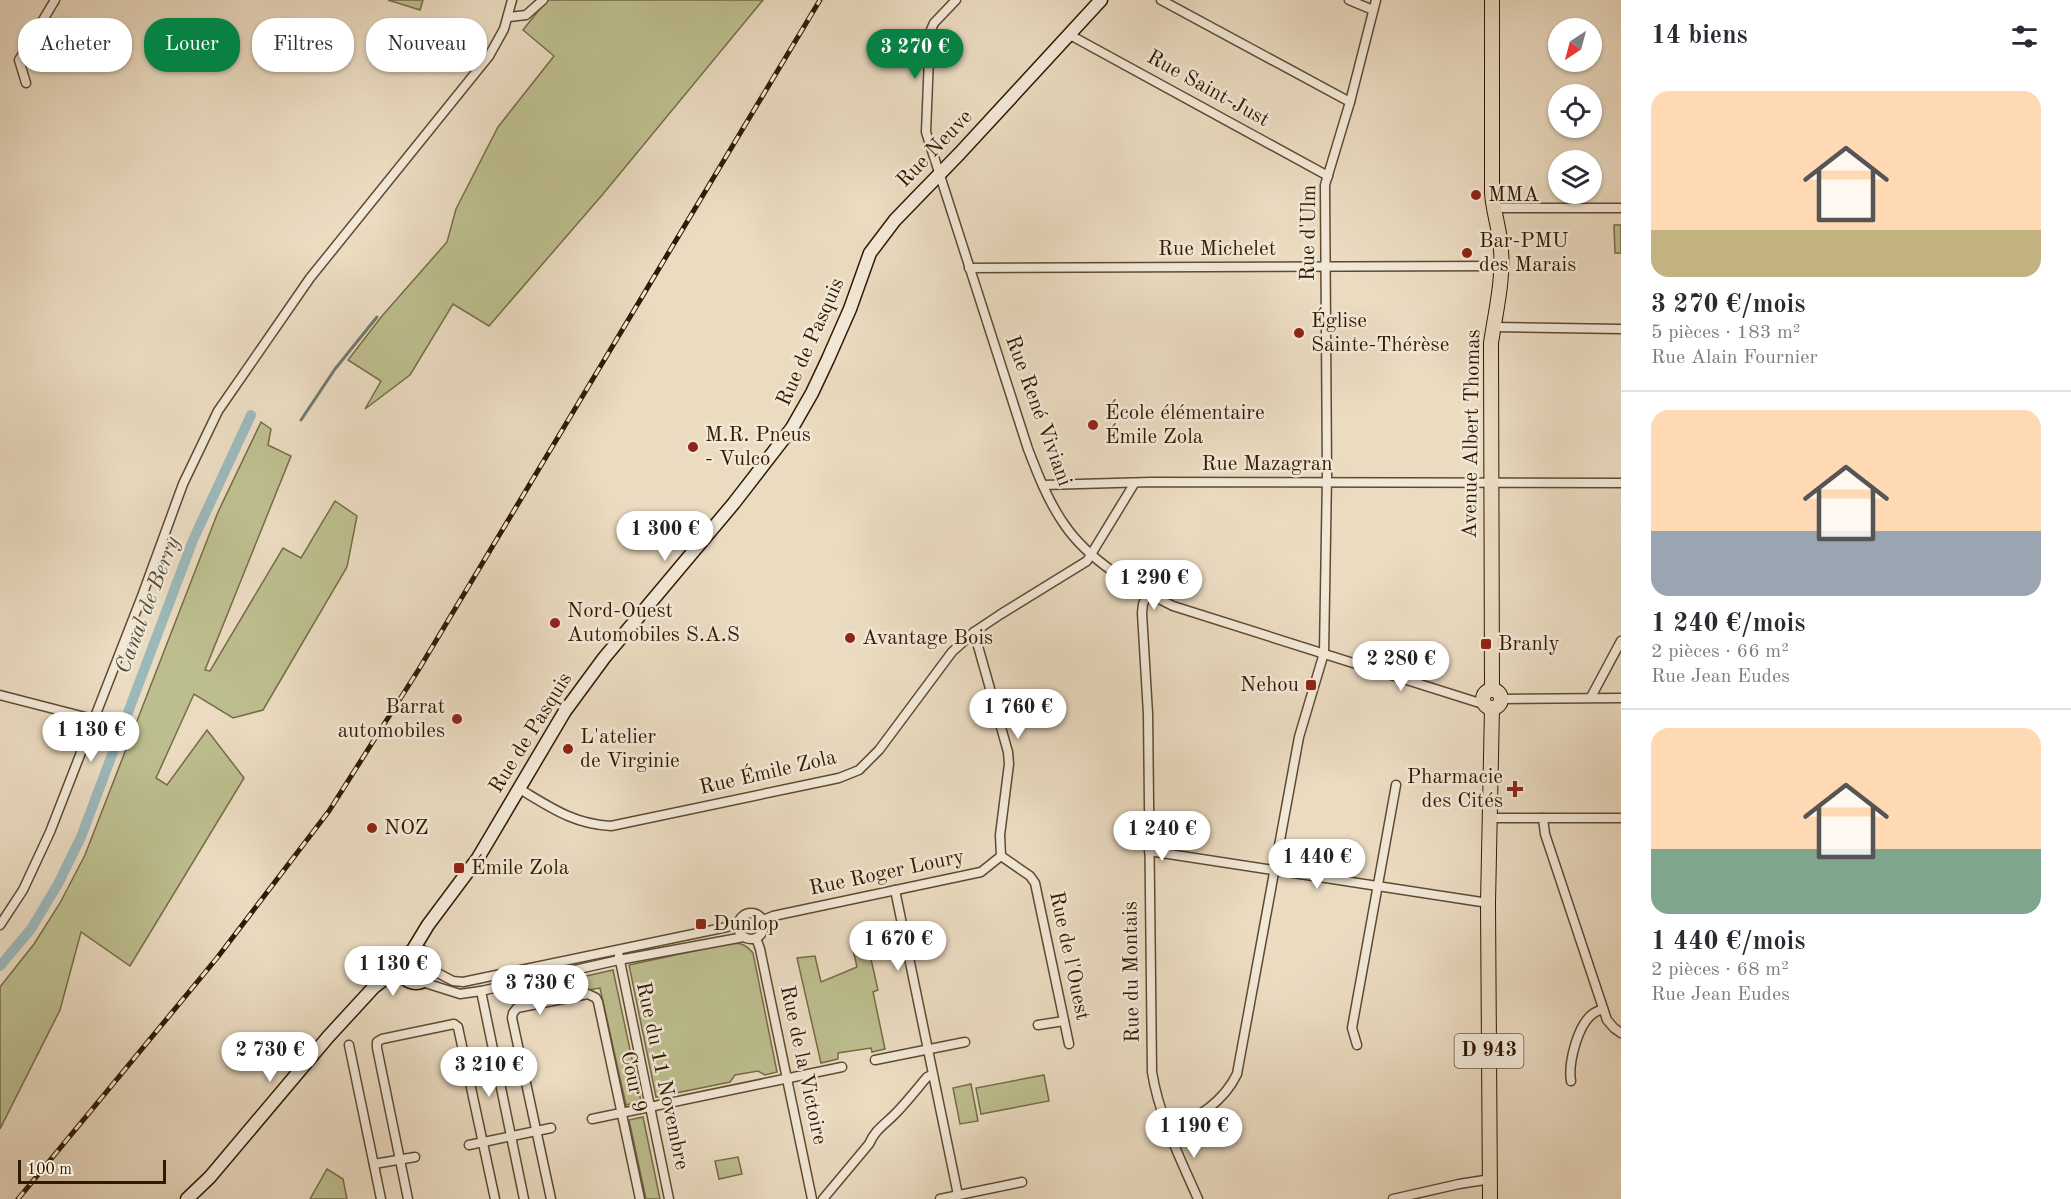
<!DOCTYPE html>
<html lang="fr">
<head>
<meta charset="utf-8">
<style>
  body { margin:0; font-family:"Old Standard TT",serif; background:#f7f7f7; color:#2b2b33; height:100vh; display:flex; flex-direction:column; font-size:22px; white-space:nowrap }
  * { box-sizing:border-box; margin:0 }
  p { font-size:20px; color:#7c7c81 }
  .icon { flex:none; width:33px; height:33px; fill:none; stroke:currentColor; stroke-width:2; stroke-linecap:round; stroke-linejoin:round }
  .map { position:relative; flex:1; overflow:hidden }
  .drawer { display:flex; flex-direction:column; background:#fff; width:450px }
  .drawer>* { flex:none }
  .top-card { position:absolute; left:18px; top:18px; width:570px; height:54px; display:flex; gap:12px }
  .needle { width:39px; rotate:216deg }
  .buttons { position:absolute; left:1548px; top:18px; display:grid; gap:12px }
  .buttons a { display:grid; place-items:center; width:54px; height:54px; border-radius:50%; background:#fff; box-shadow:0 2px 4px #0004; font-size:30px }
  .scale { position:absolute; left:18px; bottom:15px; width:148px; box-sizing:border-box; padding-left:6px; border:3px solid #301a00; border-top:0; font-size:16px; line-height:21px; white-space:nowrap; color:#301a00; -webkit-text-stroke:4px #f2e8d7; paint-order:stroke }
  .price { position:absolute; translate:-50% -51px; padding:0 14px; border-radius:21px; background:#fff; color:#222; font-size:20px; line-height:39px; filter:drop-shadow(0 2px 3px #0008) }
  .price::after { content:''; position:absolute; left:50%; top:36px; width:18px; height:14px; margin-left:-9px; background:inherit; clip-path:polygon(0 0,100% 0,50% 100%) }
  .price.selected { background:#0b8043; color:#fff }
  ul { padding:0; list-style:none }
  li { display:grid; align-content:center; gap:12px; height:318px; padding:0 30px }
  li+li { border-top:2px solid #e1e1e2 }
  li span { display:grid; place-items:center; height:186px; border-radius:18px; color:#555 }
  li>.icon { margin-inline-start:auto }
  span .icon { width:108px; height:108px; fill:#fffc; stroke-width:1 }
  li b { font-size:26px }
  h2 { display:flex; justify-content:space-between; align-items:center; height:72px; padding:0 30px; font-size:26px }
  .chip { padding:0 21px; border-radius:24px; background:#fff; box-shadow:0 2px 4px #0004; font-size:21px; line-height:54px }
  .chip.selected { background:#0b8043; color:#fff }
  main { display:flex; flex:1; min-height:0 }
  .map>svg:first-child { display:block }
</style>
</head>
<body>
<main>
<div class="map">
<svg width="1621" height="1199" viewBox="0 0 1621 1199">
  <rect width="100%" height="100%" fill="#ebdbc1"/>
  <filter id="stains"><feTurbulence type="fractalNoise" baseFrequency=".00333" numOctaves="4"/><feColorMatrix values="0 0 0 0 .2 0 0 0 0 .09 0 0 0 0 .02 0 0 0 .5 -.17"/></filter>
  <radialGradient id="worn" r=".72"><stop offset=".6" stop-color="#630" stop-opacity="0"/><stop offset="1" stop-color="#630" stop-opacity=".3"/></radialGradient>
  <g fill="#bdbe8e" stroke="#766c47" stroke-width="1.5">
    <polygon points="388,0 423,0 420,10"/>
    <polygon points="547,0 763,0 603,194 489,326 453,304 410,375 365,409 381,381 348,360 382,316 447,242 456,209 498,127 554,56 523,30"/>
    <polygon points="1614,225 1621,225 1621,253 1615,253"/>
    <polygon points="261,422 271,429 268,445 291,456 205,670 210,671 283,548 301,558 335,501 357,516 347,567 263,710 233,718 194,694 156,778 167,785 207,730 244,778 130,966 81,932 60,1010 0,1129 0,987 34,944 60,903 85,855 218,512"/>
    <path d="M 731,943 C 742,943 746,945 753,953 L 777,1072 L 765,1075 L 758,1071 L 735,1075 L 730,1082 L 656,1097 L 629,965 Z"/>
    <polygon points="868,946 878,990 873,992 885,1049 872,1052 871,1048 838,1053 838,1059 821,1063 797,958 815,956 821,982 857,967 853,949"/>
    <polygon points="613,970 641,1101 626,1105 600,988 539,998 537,987"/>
    <polygon points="1044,1075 1049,1101 981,1114 976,1088"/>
    <polygon points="971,1084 978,1121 960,1124 953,1088"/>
    <polygon points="643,1117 660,1199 646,1199 629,1120"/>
    <polygon points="738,1157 742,1174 719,1179 715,1161"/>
    <polygon points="327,1169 343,1179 347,1199 310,1199"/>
  </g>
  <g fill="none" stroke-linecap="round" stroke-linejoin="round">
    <polyline stroke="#707970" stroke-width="3" points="301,420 335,369 377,317"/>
    <polyline stroke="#9bb9bb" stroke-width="10" points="0,966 31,929 58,884 81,837 193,540 251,415"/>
    <g stroke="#5f4a30" stroke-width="11">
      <g id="minor">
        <path d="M 956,0 L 934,23 L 930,32 L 926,132 L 1028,449 C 1038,475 1048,501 1064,524 C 1089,561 1134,587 1173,606 L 1486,705"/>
        <polyline points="1161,0 1350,102"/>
        <polyline points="1349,0 1373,10"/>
        <polyline points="509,17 526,15 543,0"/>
        <polyline points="1070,35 1328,176"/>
        <polyline points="26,83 19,60 55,0"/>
        <polyline points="1493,208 1621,208"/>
        <polyline points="969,268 1501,266"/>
        <polyline points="1493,327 1621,329"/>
        <polyline points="1043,485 1151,482 1621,483"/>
        <path d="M 1148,594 L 1143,604 L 1142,613 L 1148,714 L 1152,1072 C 1159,1116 1180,1158 1198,1199"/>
        <polyline points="0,695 93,719"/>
        <polyline points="1591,697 1621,641"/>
        <polyline points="1501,699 1621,698"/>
        <path d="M 518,788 C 550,807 573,824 611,826 L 839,778 L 859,770 L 879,750 L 952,652 L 974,632 L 1001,614 L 1087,561 L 1134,484"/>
        <polyline points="1491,818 1621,818"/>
        <polyline points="1543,818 1545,834 1607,1020 1614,1028 1621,1033"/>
        <polyline points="1149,851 1488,903"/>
        <polyline points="1001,856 1030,876 1035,883 1069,1044"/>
        <polyline points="895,890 958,1195"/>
        <circle cx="751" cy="926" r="13"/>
        <polyline points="763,920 773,916 981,872 1001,856 1000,835 1009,764 1008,752 974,632"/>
        <polyline points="0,925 23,890 50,832 142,596 183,484 218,411 310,278 489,56 504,29 512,0"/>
        <polyline points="756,938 760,949 812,1199"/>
        <polyline points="619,956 669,1199"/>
        <polyline points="432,970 453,981 463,982 727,927 739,922"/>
        <polyline points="422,982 460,994 481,991 619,960 744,937"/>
        <polyline points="481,991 524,1199"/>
        <polyline points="1038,1025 1064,1021"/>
        <polyline points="349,1045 381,1199"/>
        <polyline points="1357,1045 1352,1028 1396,785"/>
        <polyline points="875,1060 965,1042"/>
        <path d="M 1571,1081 C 1568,1063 1578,1023 1594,1013 C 1597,1011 1600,1010 1603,1009"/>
        <polyline points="592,1119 842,1067"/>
        <path d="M 1168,1128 C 1197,1120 1224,1101 1237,1074 L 1299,737 L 1324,653 L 1327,475 L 1325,185 L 1350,102 L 1376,0"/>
        <polyline points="469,1145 551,1128"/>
        <polyline points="374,1164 415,1157"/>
        <polyline points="408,1199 377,1048 377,1042 382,1039 454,1024 458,1027 459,1032 495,1199"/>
        <polyline points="551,1199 512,1018 513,1013 517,1008 588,994 596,998 598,1002 640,1199"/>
        <path d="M 823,1199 L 869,1144 C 875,1130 884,1125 894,1115 C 906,1103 916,1090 927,1077 L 932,1075"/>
        <polyline points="940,1199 1022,1182"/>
        <polyline points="1393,1199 1459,1184 1491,1179"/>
      </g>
    </g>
    <g stroke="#301a00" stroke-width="15">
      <g id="secondary">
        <circle cx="416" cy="967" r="16"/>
        <polyline points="411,953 428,925 478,858 565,711 604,658 734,503 792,428 812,393 828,359 850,309 870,253 895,220 960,153 1101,0"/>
        <polyline points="187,1199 210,1177 328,1037 374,987 401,966"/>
      </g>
    </g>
    <g stroke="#301a00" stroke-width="16">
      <g id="primary">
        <path d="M 1492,0 L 1492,193 C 1493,209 1498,224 1500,240 C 1505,275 1496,309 1491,343 L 1492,690"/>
        <circle cx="1492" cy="699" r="9"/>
        <polyline points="1490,1199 1488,903 1492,708"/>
      </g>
    </g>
    <use href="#minor" stroke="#f2e8d7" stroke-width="8"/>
    <use href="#secondary" stroke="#f2e8d7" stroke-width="12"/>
    <use href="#primary" stroke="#ebdbc1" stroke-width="14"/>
    <g stroke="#301a00" stroke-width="5">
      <polyline id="rail" points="18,1199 217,958 329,811 419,669 820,0"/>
    </g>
    <use href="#rail" stroke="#f2e8d7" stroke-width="3" stroke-dasharray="9" stroke-linecap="butt"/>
  </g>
  <g fill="#8f2418" stroke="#f2e8d7" stroke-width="2">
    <circle cx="1476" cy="195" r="6"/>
    <circle cx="1467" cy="253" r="6"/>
    <circle cx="1299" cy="333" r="6"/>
    <circle cx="1093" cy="425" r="6"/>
    <circle cx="693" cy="447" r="6"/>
    <circle cx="555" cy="623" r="6"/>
    <circle cx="850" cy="638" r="6"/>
    <rect x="1480" y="638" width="12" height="12" rx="3"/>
    <rect x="1305" y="679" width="12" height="12" rx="3"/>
    <circle cx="457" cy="719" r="6"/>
    <circle cx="568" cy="749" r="6"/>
    <path d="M1512 780h6v6h6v6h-6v6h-6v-6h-6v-6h6z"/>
    <circle cx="372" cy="828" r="6"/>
    <rect x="453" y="862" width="12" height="12" rx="3"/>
    <rect x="695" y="918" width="12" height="12" rx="3"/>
  </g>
  <g text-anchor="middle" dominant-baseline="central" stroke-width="5" stroke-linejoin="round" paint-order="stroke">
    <rect fill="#f2e8d7" stroke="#6a5840" stroke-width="1.5" x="1454.5" y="1034" width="69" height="34" rx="4.5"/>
    <g font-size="20" font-weight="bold" fill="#301a00">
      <text x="1489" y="1051">D 943</text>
    </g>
    <g font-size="21" fill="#301a00" stroke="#f2e8d7">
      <text transform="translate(1208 89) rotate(29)">Rue Saint-Just</text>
      <text transform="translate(935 149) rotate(-46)">Rue Neuve</text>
      <text transform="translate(1309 233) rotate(-89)">Rue d'Ulm</text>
      <text x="1217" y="249">Rue Michelet</text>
      <text transform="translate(811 342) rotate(-66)">Rue de Pasquis</text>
      <text transform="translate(1038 411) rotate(70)">Rue René Viviani</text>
      <text transform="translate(1472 434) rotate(-89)">Avenue Albert Thomas</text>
      <text x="1267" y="464">Rue Mazagran</text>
      <text transform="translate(531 733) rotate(-58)">Rue de Pasquis</text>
      <text transform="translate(768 773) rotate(-13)">Rue Émile Zola</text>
      <text transform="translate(887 873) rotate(-12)">Rue Roger Loury</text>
      <text transform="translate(1069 956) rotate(78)">Rue de l'Ouest</text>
      <text transform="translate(1132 972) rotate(-91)">Rue du Montais</text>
      <text transform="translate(803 1065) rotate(78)">Rue de la Victoire</text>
      <text transform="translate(662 1076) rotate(78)">Rue du 11 Novembre</text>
      <text transform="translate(633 1082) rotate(78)">Cour 9</text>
    </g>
    <g font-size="21" fill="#301a00" stroke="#f2e8d7" text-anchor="start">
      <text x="1488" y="195">MMA</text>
      <text x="1479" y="241">Bar-PMU<tspan x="1479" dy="24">des Marais</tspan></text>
      <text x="1311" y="321">Église<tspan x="1311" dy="24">Sainte-Thérèse</tspan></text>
      <text x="1105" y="413">École élémentaire<tspan x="1105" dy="24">Émile Zola</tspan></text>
      <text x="705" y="435">M.R. Pneus<tspan x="705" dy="24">- Vulco</tspan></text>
      <text x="567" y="611">Nord-Ouest<tspan x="567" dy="24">Automobiles S.A.S</tspan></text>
      <text x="862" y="638">Avantage Bois</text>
      <text x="1498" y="644">Branly</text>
      <text x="1299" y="685" text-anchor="end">Nehou</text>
      <text x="445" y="707" text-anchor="end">Barrat<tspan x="445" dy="24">automobiles</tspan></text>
      <text x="580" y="737">L'atelier<tspan x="580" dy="24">de Virginie</tspan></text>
      <text x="1503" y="777" text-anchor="end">Pharmacie<tspan x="1503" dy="24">des Cités</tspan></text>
      <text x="384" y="828">NOZ</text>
      <text x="471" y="868">Émile Zola</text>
      <text x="713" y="924">Dunlop</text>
    </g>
    <g font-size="22" font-style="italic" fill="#504a38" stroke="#f2e8d7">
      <text transform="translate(148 605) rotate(-69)">Canal de Berry</text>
    </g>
  </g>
  <rect width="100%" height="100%" filter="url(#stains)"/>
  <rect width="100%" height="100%" fill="url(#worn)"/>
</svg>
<div class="buttons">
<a><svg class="needle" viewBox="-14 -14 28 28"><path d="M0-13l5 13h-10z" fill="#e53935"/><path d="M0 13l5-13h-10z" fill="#7c7c81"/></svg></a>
<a><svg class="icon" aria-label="locate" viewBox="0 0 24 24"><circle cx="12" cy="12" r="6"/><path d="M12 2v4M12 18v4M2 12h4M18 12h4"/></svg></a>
<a><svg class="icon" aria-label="layers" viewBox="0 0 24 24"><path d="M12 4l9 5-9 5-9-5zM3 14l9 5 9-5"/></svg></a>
</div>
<div class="scale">100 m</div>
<b class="price selected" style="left:915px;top:80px">3 270 €</b>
<b class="price" style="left:665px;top:562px">1 300 €</b>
<b class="price" style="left:1154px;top:611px">1 290 €</b>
<b class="price" style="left:1401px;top:692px">2 280 €</b>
<b class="price" style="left:1018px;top:740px">1 760 €</b>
<b class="price" style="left:91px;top:763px">1 130 €</b>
<b class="price" style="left:1162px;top:862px">1 240 €</b>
<b class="price" style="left:1317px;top:890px">1 440 €</b>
<b class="price" style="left:898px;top:972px">1 670 €</b>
<b class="price" style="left:393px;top:997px">1 130 €</b>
<b class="price" style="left:540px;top:1016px">3 730 €</b>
<b class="price" style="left:270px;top:1083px">2 730 €</b>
<b class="price" style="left:489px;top:1098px">3 210 €</b>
<b class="price" style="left:1194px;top:1159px">1 190 €</b>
<div class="top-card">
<a class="chip">Acheter</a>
<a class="chip selected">Louer</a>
<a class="chip">Filtres</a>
<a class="chip">Nouveau</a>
</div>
</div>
<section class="drawer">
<h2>14 biens<svg class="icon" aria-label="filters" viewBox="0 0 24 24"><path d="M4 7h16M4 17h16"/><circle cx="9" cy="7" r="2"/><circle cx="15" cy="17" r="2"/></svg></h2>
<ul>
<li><span style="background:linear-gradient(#ffd9b3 75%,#c2b280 0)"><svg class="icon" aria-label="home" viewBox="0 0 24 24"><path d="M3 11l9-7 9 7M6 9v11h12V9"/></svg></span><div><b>3 270 €/mois</b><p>5 pièces · 183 m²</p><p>Rue Alain Fournier</p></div></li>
<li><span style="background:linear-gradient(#ffd9b3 65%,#9aa5b1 0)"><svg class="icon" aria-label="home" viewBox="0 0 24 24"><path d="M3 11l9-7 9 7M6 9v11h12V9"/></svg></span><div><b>1 240 €/mois</b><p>2 pièces · 66 m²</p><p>Rue Jean Eudes</p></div></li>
<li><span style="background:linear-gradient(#ffd9b3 65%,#7fa58c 0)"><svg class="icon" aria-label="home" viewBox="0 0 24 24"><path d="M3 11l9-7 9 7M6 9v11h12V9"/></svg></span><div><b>1 440 €/mois</b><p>2 pièces · 68 m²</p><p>Rue Jean Eudes</p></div></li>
</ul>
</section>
</main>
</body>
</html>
